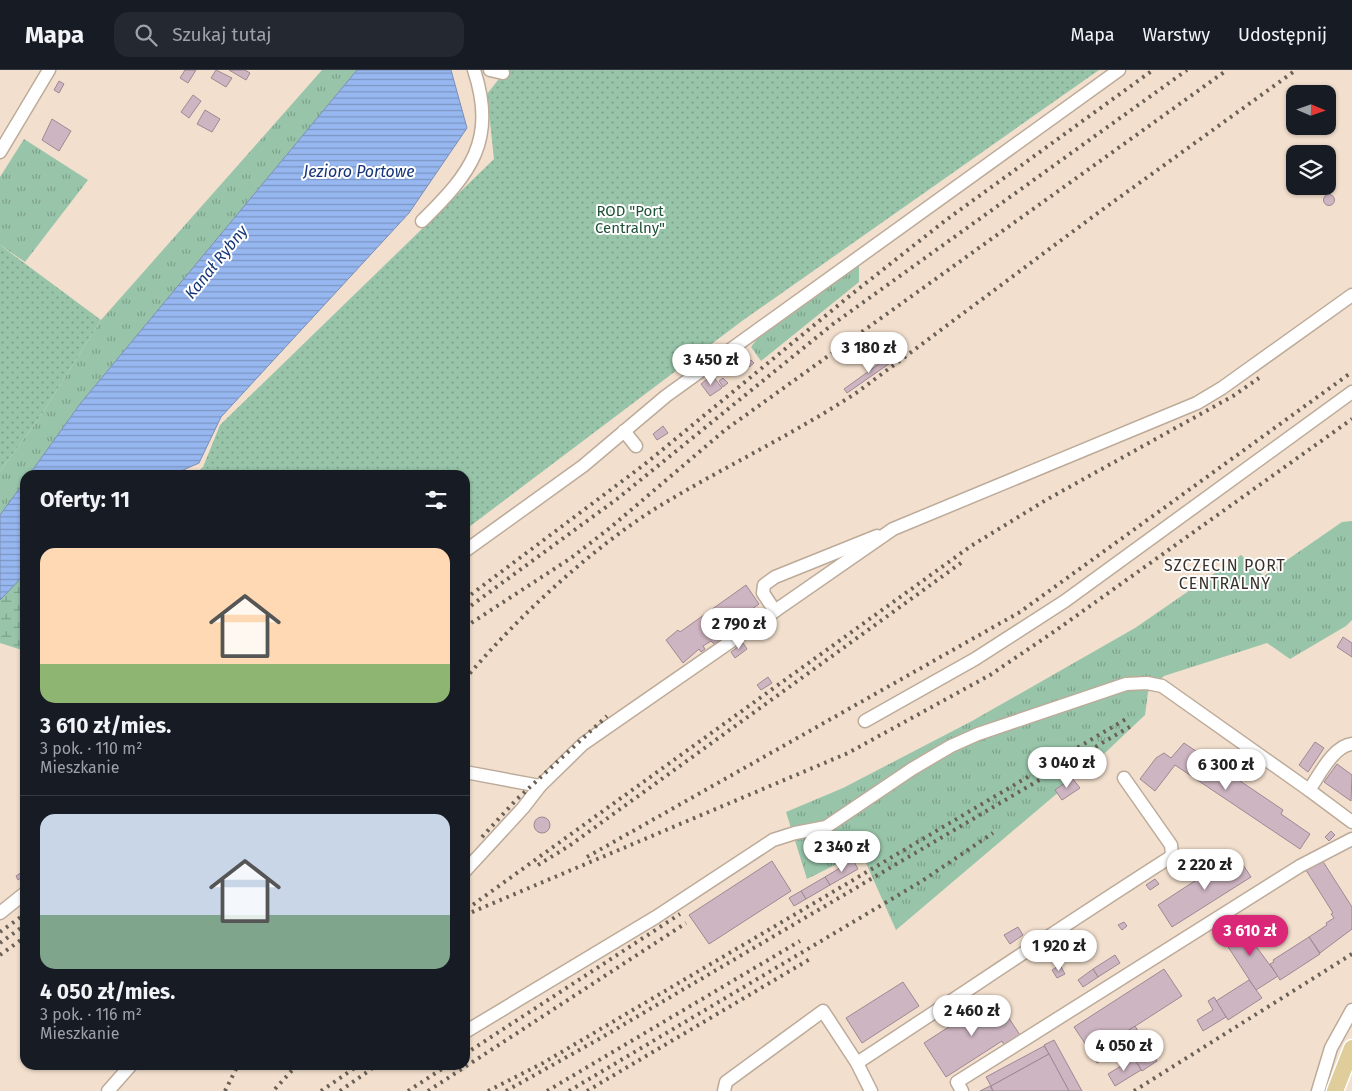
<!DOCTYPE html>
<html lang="pl">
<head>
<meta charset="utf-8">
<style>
  body { margin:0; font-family:"Fira Sans",sans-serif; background:#242831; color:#f1f3f6; height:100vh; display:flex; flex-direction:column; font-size:19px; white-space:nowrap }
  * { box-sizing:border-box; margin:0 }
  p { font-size:16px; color:#9ea1a6 }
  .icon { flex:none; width:28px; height:28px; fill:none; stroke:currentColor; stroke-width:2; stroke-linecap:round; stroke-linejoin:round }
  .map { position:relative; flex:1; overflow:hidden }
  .panel { position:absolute; left:20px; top:400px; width:450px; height:600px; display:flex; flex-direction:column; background:#171b24; border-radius:15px; box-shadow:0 1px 4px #0004 }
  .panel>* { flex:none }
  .needle { width:32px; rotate:92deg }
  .controls { position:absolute; left:1286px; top:15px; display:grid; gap:10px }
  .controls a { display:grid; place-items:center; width:50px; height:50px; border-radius:10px; background:#171b24; box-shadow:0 1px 4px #0004; font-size:25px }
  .price { position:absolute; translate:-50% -42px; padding:0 11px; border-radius:18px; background:#fff; color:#222; font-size:16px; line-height:32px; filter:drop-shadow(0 1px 2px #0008) }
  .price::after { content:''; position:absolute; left:50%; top:30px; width:15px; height:11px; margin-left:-8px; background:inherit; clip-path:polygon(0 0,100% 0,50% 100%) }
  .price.selected { background:#db2777; color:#fff }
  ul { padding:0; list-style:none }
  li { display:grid; align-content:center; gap:10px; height:265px; padding:0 20px }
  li+li { border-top:1px solid #363941 }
  li span { display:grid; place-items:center; height:155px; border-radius:15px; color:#555 }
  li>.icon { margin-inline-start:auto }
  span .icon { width:90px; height:90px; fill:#fffc; stroke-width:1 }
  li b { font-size:21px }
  h2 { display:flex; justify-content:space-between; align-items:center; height:60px; padding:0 20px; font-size:21px }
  header { display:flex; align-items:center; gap:30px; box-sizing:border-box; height:70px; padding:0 25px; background:#171b24; border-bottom:1px solid #363941 }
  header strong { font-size:24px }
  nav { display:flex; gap:28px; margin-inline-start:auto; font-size:18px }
  .search { width:350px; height:45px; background:#242831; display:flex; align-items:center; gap:12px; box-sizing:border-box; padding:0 18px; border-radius:15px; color:#9ea1a6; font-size:19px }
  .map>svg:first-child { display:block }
</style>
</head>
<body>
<header>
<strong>Mapa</strong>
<div class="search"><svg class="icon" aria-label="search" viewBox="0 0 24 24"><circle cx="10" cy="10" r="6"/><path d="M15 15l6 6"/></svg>Szukaj tutaj</div>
<nav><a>Mapa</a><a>Warstwy</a><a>Udostępnij</a></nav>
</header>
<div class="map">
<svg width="1352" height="1021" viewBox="0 0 1352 1021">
  <defs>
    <pattern id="grass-tufts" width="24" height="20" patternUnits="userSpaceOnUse" patternTransform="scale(1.25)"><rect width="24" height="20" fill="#98c5a9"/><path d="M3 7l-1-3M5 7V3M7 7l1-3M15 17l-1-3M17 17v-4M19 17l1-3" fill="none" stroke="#7da18a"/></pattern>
    <pattern id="wetland-marsh" width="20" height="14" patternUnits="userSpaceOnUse" patternTransform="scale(1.25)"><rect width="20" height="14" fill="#98c5a9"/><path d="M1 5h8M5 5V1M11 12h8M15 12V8" fill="none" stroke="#7da18a"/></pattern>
    <pattern id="garden-dots" width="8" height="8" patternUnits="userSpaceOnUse" patternTransform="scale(1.25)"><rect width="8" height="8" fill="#98c5a9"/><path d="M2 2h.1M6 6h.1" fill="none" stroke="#7da18a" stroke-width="1.8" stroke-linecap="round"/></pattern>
    <pattern id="water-rules" width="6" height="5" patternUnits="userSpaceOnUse" patternTransform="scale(1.25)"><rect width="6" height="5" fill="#97b7f0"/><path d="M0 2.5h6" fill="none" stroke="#7c95c3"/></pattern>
  </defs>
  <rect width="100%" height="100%" fill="#f2dfcd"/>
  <g fill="url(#grass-tufts)">
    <polygon points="322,0 357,0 80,334 29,405 25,405 25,411 0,445 0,401 38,350 101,250"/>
    <polygon points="24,69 88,110 25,192 0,175 0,107"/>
    <polygon points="859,195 859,212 761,291 751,277 757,269"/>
    <polygon points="1352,451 1352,550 1346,556 1290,589 1267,573 1164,606 1148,622 1145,645 1106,682 896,860 861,782 807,809 786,742 843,718 972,651 1135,558 1241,485 1264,506 1342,452"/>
  </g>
  <polygon fill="url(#wetland-marsh)" points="25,505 25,581 0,573 0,511 17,510"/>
  <g fill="url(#garden-dots)">
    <polygon points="506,0 1099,0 742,251 465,460 465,405 194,405 203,397 220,355 494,89 487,24"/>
    <polygon points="0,175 101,250 38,350 0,401"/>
  </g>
  <g fill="url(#water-rules)" stroke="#7b8fb5">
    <polygon points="357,0 451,0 467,58 409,143 221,347 199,393 172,405 29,405 80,334"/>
    <polygon points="25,411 25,504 0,530 0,445"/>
  </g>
  <g fill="#cdb5c1" stroke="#9f8894">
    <polygon points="185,0 196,0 188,13 180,8"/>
    <polygon points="216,0 232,8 226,17 211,8"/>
    <polygon points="229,0 245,0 250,3 246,10"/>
    <polygon points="59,11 64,14 59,23 54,20"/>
    <polygon points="193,25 201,31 189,48 181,42"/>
    <polygon points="205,40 220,49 212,62 197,54"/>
    <polygon points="52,49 71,61 59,81 42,70"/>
    <circle cx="1329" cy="130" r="5.5"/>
    <polygon points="890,286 893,291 847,323 844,319"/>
    <polygon points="751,290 754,293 749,297 747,293"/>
    <polygon points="712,305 722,318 710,326 701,314"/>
    <polygon points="723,308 728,313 723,317 719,311"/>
    <polygon points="663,356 668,363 657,370 653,364"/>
    <polygon points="746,515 759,534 720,561 725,568 715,575 711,571 703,576 705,579 701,582 699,579 683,593 666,570 678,560 680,562"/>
    <polygon points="1343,567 1352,573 1352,587 1337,577"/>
    <polygon points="743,573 747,579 735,588 731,582"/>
    <polygon points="768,607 772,613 761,620 757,615"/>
    <polygon points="1315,672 1324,678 1308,702 1299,695"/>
    <polygon points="1184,673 1283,740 1281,744 1310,764 1300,779 1175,695 1155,721 1140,709 1156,688 1164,683 1171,688"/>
    <polygon points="1337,694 1352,705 1351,731 1324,712"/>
    <polygon points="1072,708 1080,718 1062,730 1055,720"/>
    <circle cx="542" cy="755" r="8"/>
    <polygon points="1331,761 1335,765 1329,771 1325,767"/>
    <polygon points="1236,784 1251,807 1172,857 1158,835"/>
    <polygon points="853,790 858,799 830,815 825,807"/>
    <polygon points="1322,790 1352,837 1352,859 1320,883 1309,867 1327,855 1326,853 1334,848 1331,844 1333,843 1306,800"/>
    <polygon points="772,791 791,821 709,874 689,845"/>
    <polygon points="25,800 25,805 18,810 16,806"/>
    <polygon points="825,807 830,815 806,829 801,821"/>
    <polygon points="1155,809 1159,814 1150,820 1146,815"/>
    <polygon points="801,821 806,829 794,836 789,828"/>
    <polygon points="1124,852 1127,856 1122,860 1118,855"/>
    <polygon points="1246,854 1258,874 1255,875 1278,906 1256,920 1223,869"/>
    <polygon points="1018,857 1023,865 1010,874 1004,865"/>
    <polygon points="1309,867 1320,884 1280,910 1270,894 1274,892 1273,890"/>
    <polygon points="1115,885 1120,893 1098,907 1093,899"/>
    <polygon points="1060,895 1065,904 1057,908 1052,900"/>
    <polygon points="1093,899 1098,907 1083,917 1078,910"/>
    <polygon points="1164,899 1182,926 1092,984 1074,957"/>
    <polygon points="1249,910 1262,928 1228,950 1216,931"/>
    <polygon points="903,912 919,936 862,973 846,948"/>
    <polygon points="995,927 1020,965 1004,975 1002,971 946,1007 924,973"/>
    <polygon points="1214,927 1226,947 1203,961 1197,950 1213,940 1208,931"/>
    <polygon points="1135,956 1141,966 1097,993 1092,984"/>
    <polygon points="1141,966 1157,991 1142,1001 1126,975"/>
    <polygon points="1054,970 1082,1021 1069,1021 1044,975"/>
    <polygon points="1044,976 1049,984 991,1016 986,1007"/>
    <polygon points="1049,984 1069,1021 993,1021 991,1016"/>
    <polygon points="1134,988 1141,1000 1115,1016 1108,1004"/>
    <polygon points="990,1016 993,1021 980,1021"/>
  </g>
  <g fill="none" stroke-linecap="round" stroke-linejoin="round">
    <g stroke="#bdab9a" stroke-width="15">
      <g id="minor">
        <polyline points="490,0 503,3"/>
        <polyline points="0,82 49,0"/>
        <path d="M 422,151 C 471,103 497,70 474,0"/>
        <polyline points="624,361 636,376"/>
        <polyline points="465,481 583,396 666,326 1119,0"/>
        <polyline points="775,541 763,523 764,515 775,507 877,466"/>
        <polyline points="865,651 975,589 1065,531 1352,322"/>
        <polyline points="465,702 540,716"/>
        <polyline points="1309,720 1352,752"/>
        <polyline points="465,801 523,738 540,716 583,674 893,459 1197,333 1222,318 1352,225"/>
        <polyline points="0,843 25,823"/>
        <path d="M 465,962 L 656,847 L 773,770 L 795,763 L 826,757 L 912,699 L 951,676 L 978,664 L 1126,614 L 1147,613 L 1162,616 L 1309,720 C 1319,706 1333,676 1352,674"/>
        <path d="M 857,993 C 961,925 1064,855 1169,788 L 1172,784 L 1171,775 L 1124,708"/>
        <polyline points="108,1021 131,995"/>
        <polyline points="724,1021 726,1012 823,941 857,993 871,1021"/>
        <polyline points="962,1021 957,1012 1300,796 1352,769"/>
        <polyline points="1318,1021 1331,978 1352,940"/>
      </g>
    </g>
    <g stroke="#fff" stroke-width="19">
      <polyline id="major" points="1335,1021 1352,978"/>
    </g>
    <use href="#minor" stroke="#fff" stroke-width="12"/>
    <use href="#major" stroke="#dfcd9c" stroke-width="16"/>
    <g stroke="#6a6056" stroke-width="4" stroke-dasharray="2.5 5" stroke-linecap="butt">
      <polyline points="465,529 645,394 852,224 946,150 1153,0"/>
      <polyline points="465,540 617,429 833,254 1187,0"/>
      <polyline points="465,557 571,488 611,457 725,360 1227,0"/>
      <path d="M 465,609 C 518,547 585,484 653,440 C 721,398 793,365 859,321 L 1095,145 L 1296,0"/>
      <polyline points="482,767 516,730 607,646"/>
      <polyline points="587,787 1020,542 1352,302"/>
      <polyline points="538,795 569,776 965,490"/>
      <polyline points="467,839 971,476 1046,430 1233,326 1259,308"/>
      <polyline points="465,845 848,683 990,605 1055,561 1352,349"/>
      <polyline points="0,862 25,844"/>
      <polyline points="0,873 25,855"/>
      <polyline points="0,885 25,867"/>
      <polyline points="465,984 680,844"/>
      <polyline points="275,1019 297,995"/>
      <polyline points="225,1021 238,995"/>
      <polyline points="321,1021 359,995"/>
      <polyline points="340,1021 377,995"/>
      <polyline points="408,1021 448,995"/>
      <polyline points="428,1021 686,853"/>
      <polyline points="488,1021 543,993 1126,649"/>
      <polyline points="506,1021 599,969 1131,656"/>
      <polyline points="547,1021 800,871"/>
      <polyline points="569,1021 922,811 993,763"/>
      <polyline points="587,1021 810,889"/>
      <polyline points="1134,1021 1352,884"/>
    </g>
  </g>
  <g text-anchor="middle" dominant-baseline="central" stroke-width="4" stroke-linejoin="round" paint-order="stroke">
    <g font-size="15" fill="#1f5236" stroke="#fff">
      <text x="630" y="141">ROD "Port<tspan x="630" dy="17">Centralny"</tspan></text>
    </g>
    <g font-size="16" font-style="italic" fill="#163678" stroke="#fff">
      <text x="359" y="101">Jezioro Portowe</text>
      <text transform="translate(216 192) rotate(-51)">Kanał Rybny</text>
    </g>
    <g font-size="16" letter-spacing="1" fill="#39322b" stroke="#fff">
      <text x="1225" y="495">SZCZECIN PORT<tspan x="1225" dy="18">CENTRALNY</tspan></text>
    </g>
  </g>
</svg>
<div class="controls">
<a><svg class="needle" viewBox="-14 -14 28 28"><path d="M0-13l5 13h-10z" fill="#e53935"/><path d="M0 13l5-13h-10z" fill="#9ea1a6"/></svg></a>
<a><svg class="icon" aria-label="layers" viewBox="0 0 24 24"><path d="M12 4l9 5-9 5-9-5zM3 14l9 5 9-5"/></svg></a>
</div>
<b class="price" style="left:869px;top:304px">3 180 zł</b>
<b class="price" style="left:711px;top:316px">3 450 zł</b>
<b class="price" style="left:739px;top:580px">2 790 zł</b>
<b class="price" style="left:1067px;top:719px">3 040 zł</b>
<b class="price" style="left:1226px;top:721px">6 300 zł</b>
<b class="price" style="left:842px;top:803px">2 340 zł</b>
<b class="price" style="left:1205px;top:821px">2 220 zł</b>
<b class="price selected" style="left:1250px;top:887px">3 610 zł</b>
<b class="price" style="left:1059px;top:902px">1 920 zł</b>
<b class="price" style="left:972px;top:967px">2 460 zł</b>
<b class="price" style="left:1124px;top:1002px">4 050 zł</b>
<section class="panel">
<h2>Oferty: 11<svg class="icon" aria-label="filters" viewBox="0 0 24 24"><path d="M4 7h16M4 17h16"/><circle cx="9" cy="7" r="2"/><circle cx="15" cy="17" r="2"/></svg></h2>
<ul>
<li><span style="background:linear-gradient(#ffd9b3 75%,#8fb573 0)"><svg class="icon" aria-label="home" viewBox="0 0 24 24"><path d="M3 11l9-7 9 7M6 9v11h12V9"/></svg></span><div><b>3 610 zł/mies.</b><p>3 pok. · 110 m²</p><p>Mieszkanie</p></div></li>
<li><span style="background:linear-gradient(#c9d6e8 65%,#7fa58c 0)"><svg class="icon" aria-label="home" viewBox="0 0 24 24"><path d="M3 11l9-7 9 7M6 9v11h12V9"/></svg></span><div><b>4 050 zł/mies.</b><p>3 pok. · 116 m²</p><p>Mieszkanie</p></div></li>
</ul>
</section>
</div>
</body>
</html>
